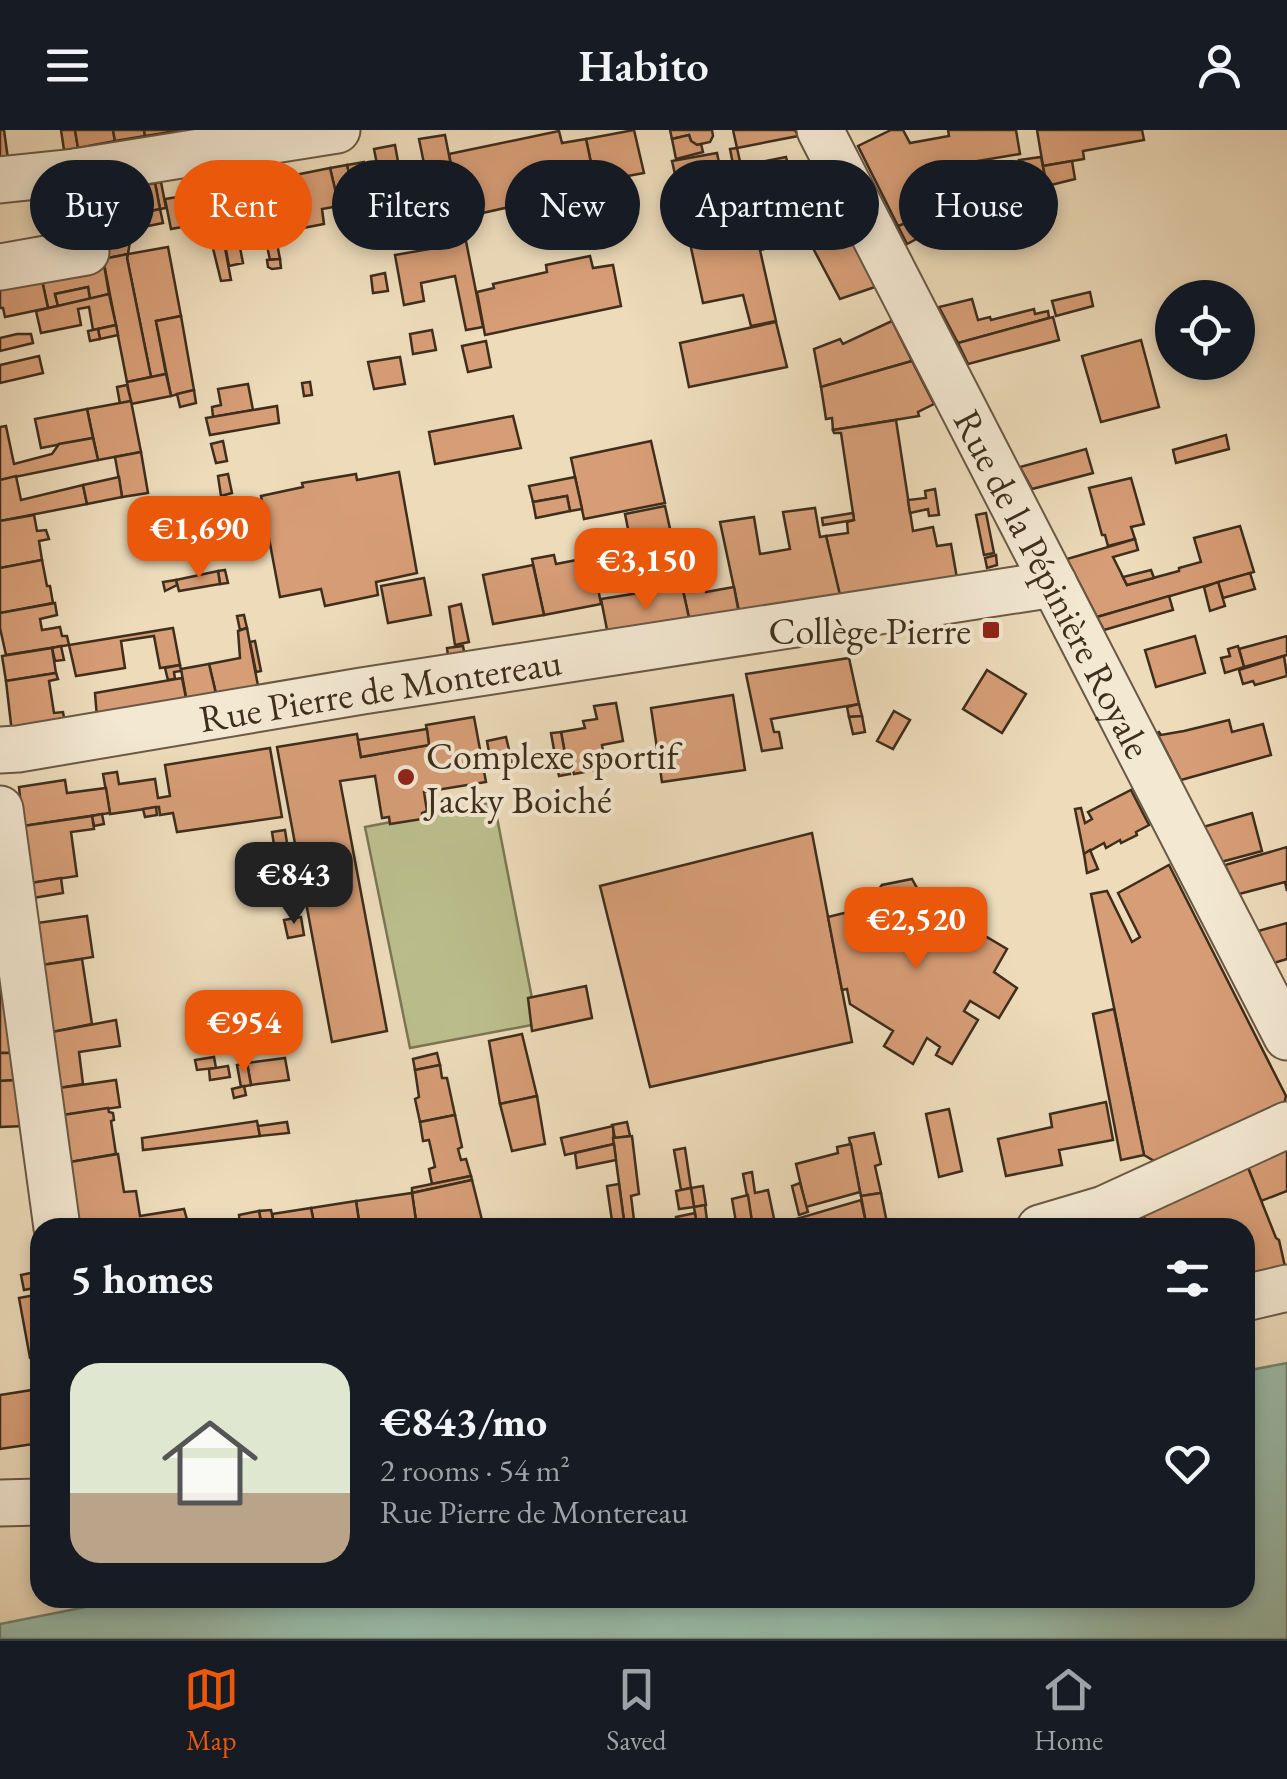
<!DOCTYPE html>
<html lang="en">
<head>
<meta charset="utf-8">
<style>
  body { margin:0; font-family:"EB Garamond",serif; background:#20242c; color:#f1f3f6; height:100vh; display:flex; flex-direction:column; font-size:38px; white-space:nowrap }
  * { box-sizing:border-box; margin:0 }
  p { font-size:32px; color:#9ea1a6 }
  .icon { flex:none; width:55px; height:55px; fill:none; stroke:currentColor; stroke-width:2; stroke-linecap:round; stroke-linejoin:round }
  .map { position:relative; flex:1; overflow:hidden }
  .panel { position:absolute; left:30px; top:1088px; width:1225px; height:390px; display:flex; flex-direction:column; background:#171b24; border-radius:30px; box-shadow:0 5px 15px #0003 }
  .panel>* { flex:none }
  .hud { position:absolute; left:30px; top:30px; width:1228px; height:90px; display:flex; gap:20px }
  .buttons { position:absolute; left:1155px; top:150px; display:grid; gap:20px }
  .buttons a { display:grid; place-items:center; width:100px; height:100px; border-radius:50%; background:#171b24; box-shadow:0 5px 15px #0003; font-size:50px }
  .price { position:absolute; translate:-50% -85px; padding:0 22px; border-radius:20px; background:#ea580c; color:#fff; font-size:32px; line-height:65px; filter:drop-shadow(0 2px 5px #0008) }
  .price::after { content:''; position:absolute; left:50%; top:60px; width:30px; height:22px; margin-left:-15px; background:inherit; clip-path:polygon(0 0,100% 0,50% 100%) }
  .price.current { background:#222; color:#fff }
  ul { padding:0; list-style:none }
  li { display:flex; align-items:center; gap:30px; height:250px; padding:0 40px }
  li span { display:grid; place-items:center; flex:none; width:280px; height:200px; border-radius:30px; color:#555 }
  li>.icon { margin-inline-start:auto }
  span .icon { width:120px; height:120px; fill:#fffc; stroke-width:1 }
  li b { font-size:42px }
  h2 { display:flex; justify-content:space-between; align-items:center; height:120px; padding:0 40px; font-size:42px }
  .tag { padding:0 35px; border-radius:45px; background:#171b24; box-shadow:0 5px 15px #0003; font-size:35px; line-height:90px }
  .tag.current { background:#ea580c; color:#fff }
  header { display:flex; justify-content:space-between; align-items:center; height:130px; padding:0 40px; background:#171b24; font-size:45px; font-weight:600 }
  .dock { display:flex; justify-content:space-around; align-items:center; height:140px; border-top:2px solid #363941; background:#171b24; font-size:28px; color:#9ea1a6 }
  .dock a { display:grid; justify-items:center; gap:5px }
  .dock .current { color:#ea580c }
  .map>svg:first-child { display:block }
</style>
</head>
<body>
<header><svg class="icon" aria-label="menu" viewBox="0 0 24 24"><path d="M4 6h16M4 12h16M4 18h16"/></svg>Habito<svg class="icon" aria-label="person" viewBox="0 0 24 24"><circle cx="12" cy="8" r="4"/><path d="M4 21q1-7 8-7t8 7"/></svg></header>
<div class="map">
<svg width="1287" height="1509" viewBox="0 0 1287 1509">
  <rect width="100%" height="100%" fill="#eddbba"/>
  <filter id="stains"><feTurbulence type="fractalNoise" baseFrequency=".002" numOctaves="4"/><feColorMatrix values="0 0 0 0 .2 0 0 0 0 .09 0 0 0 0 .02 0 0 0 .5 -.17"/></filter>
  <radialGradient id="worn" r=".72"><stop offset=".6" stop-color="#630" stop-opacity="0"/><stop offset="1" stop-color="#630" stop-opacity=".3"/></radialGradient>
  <polygon fill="#bbbf8d" stroke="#7c7654" stroke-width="2.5" points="494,672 537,894 410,918 365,697"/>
  <polygon fill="#9abcaa" stroke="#758371" stroke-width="2.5" points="1287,1233 1287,1509 0,1509 0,1494 131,1468 1245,1468 1245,1241"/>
  <g fill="#d69d76" stroke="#3e2e1c" stroke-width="2.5">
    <polygon points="0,0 4,0 8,29 0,30"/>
    <polygon points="61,0 75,0 78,18 64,20"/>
    <polygon points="75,0 113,0 115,11 78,18"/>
    <polygon points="113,0 144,0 145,6 115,11"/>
    <polygon points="144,0 183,0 145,6"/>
    <polygon points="634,0 644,43 595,52 586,9"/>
    <polygon points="670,0 712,0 713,6 710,12 697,15 691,11 689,5 672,9"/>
    <polygon points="733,0 795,0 798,6 737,18"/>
    <polygon points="891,0 903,0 910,13 949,6 948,0 1016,0 1020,24 924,40 947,82 898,96 858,16"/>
    <polygon points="1037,0 1142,0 1144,10 1083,21 1084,29 1043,36"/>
    <polygon points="559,1 562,13 586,9 595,52 531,65 532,72 478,84 476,77 460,80 449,24"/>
    <polygon points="445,5 483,197 466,200 455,146 421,153 424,171 404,175 395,125 441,117 419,9"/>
    <polygon points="689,5 691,11 697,15 701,14 703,22 676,29 672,9"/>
    <polygon points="395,15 408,87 388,90 374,19"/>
    <polygon points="737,18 741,36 734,39 730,19"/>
    <polygon points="717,23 721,42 677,53 672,31"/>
    <polygon points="786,27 790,43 771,48 781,96 801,92 804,106 761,120 741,36"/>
    <polygon points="1041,27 1047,56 1024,60 1019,30"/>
    <polygon points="1072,31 1075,49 1047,56 1043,36"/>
    <polygon points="364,32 372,71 356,74 347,35"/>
    <polygon points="347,35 356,74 339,76 330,38"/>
    <polygon points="741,36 776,191 751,196 743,165 703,173 677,53"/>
    <polygon points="330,38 339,76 322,79 324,94 303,98 301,90 274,95 265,51"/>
    <polygon points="265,51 280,129 270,130 267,116 264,116 260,97 237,102 243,133 229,136 215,61"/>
    <polygon points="161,52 166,78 160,79 155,53"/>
    <polygon points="155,53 160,79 118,88 112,61"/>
    <polygon points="1032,59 1034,70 1013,77 1010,65"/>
    <polygon points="112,61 118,88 125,87 130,111 101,117 96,63"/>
    <polygon points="215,61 220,90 171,99 165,69"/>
    <polygon points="160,79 163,93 128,100 125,87"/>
    <polygon points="912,91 920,107 907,114 898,96"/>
    <polygon points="843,93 875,157 840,169 806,105"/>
    <polygon points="221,96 231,150 221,151 210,106 217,104 216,97"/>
    <polygon points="130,111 128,124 103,129 101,117"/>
    <polygon points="168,117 181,186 156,191 166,244 151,247 127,128 128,124"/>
    <polygon points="128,124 127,128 151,247 127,252 103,129"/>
    <polygon points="590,126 593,138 613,135 621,176 485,205 477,162 494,158 493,154 547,142 546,135"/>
    <polygon points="103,129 109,164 90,169 88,157 55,164 58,176 48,178 40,141"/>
    <polygon points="280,129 281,138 272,139 268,137 267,130"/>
    <polygon points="40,141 48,178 5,187 3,178 0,178 0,148"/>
    <polygon points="385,143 388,161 373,163 371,146"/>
    <polygon points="88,157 90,169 58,176 55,164"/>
    <polygon points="1090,162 1093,176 1056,186 1052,171"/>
    <polygon points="109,164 116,195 93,200 89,177 78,179 81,195 41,203 36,181"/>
    <polygon points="972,169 978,190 990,187 991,190 1034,179 1035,184 1048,181 1049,188 958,213 939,177"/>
    <polygon points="181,186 194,260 171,266 156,191"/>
    <polygon points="1053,187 1059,210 968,234 958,213"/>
    <polygon points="892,191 912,231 821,257 814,219 840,209 843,214"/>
    <polygon points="776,192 787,237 689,257 680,213"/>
    <polygon points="116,195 118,205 100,209 98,199"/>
    <polygon points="98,199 100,209 90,211 88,201"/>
    <polygon points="432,200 436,220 413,224 410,204"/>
    <polygon points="17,204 31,204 33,213 0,221 0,208"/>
    <polygon points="1141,210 1159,277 1101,292 1082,226"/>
    <polygon points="486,211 491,237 468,242 462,216"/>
    <polygon points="39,226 43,243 0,253 0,235"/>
    <polygon points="400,227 405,254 374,259 368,232"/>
    <polygon points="912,231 934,274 918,282 919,286 833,300 832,288 826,289 821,257"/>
    <polygon points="166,244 171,266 131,274 127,252"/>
    <polygon points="310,252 312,265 304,266 302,253"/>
    <polygon points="248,254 253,280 213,287 212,277 221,275 218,259"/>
    <polygon points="127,255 131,271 120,274 117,257"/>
    <polygon points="194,260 196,273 180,277 177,264"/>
    <polygon points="131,271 141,322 98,330 87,279"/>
    <polygon points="277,276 279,293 210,305 206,288"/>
    <polygon points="87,279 93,308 41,318 35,289"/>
    <polygon points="513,286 521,318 435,334 429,302"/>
    <polygon points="896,290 913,401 933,397 937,416 951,414 958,454 841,473 826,406 848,403 847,392 854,390 841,303 834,303 833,300"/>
    <polygon points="6,296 14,334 52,324 59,314 93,308 98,330 0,350 0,297"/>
    <polygon points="1226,305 1229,319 1176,333 1173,320"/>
    <polygon points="223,311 227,331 216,333 211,314"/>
    <polygon points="651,311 665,373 584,389 571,328"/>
    <polygon points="1086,319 1093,343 1032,359 1020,337"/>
    <polygon points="141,322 148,363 122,367 115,327"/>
    <polygon points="399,342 417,443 376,452 378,465 325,476 321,459 280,467 261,366 303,357 302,353 356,344 357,350"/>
    <polygon points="228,344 232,363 221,366 218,346"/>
    <polygon points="16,346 21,370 83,355 87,374 0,391 0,350"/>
    <polygon points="119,347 122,367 87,374 83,355"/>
    <polygon points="575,347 582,379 570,381 567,366 533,372 529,356"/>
    <polygon points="1131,348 1144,394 1131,397 1135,409 1108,416 1105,405 1102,405 1089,358"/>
    <polygon points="935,359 939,385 929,386 928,379 910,383 908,370 926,368 925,361"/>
    <polygon points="567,366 570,381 536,388 533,372"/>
    <polygon points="665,376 678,435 637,443 625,384"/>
    <polygon points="815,378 820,407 826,406 841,469 740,486 720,392 754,387 760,424 790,419 783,382"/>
    <polygon points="853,383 854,390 823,395 822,388"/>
    <polygon points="986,383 994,423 984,425 976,385"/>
    <polygon points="34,385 37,401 46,400 49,409 39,411 42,430 0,438 0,391"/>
    <polygon points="1240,396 1254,442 1097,487 1067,429 1135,409 1138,420 1113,427 1127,455 1179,441 1179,438 1201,432 1194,408"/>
    <polygon points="554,425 556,434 592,427 601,474 544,485 532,429"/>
    <polygon points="996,425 997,435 987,438 985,428"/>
    <polygon points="42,430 47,456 50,456 53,473 0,483 0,438"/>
    <polygon points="533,435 544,485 493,494 483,445"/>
    <polygon points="225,440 228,453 220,454 218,441"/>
    <polygon points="1151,440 1154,448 1127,455 1123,447"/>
    <polygon points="218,441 220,454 179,461 176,450"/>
    <polygon points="1250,443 1255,459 1223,468 1218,452"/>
    <polygon points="424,448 431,485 388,493 381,456"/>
    <polygon points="176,450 177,455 165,461 163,452"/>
    <polygon points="704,452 706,462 734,457 740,489 691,497 682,456"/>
    <polygon points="1218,452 1225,476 1210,481 1204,457"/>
    <polygon points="682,456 691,497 609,510 601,469"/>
    <polygon points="1169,466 1173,480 1104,500 1097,487"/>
    <polygon points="55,473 57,485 40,489 42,500 60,497 62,506 67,506 69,515 6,525 0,498 0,483"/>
    <polygon points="461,474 469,512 455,515 449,477"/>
    <polygon points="244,485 247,498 240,500 237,486"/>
    <polygon points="173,498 180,535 160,538 154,506 121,511 125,538 76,546 69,515"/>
    <polygon points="247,498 259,561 217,568 209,534 240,528 238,501"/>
    <polygon points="1195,506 1205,543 1156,557 1145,520"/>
    <polygon points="1287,506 1287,525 1244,537 1239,519"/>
    <polygon points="255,511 261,541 256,542 250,512"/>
    <polygon points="61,516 64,530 55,531 52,518"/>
    <polygon points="463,516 466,532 449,534 447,518"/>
    <polygon points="1238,516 1244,537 1225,543 1221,528 1230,526 1228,519"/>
    <polygon points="52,518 56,543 6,551 2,526"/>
    <polygon points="1284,526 1287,546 1255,555 1253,551 1243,554 1239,540"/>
    <polygon points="849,528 859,574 771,589 774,602 779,602 782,618 762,621 746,544"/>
    <polygon points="209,534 217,568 187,573 181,539"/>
    <polygon points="180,535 181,541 174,542 175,549 168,550 165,538"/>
    <polygon points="987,540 1026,564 1002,603 963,579"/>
    <polygon points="56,543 58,549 49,551 54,583 63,582 65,593 12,603 6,551"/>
    <polygon points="182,548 187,573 97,588 95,563"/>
    <polygon points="733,565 745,640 662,652 651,578"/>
    <polygon points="616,573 623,611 602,615 606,638 574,644 570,629 566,629 561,602 585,598 583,591 597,589 594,576"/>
    <polygon points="859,574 862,586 849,587 847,577"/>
    <polygon points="894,581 910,590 893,619 877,611"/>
    <polygon points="862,586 865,602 853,604 849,587"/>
    <polygon points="474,587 486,652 424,662 427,681 422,683 422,689 390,694 389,687 382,688 375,646 340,651 387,901 332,912 277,617 357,604 361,627 429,615 426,595"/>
    <polygon points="1229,590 1232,602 1263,594 1271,625 1181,650 1157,603 1159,602 1161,605 1184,601"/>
    <polygon points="427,599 429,615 361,627 358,610"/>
    <polygon points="561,602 566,629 556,631 551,603"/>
    <polygon points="506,607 513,636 492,640 487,611"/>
    <polygon points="270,618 282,687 177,702 173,683 160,685 159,677 110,684 103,644 117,642 119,654 155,649 158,668 170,666 165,635"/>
    <polygon points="566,629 570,644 559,646 556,631"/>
    <polygon points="65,650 67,663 106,658 110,683 23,696 19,657"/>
    <polygon points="1131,660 1149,695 1136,702 1137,705 1121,713 1120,710 1106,718 1104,713 1084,724 1075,679 1081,678 1085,693 1092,689 1088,682"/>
    <polygon points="156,677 157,685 145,687 143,679"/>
    <polygon points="1252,683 1262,721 1221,732 1203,697"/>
    <polygon points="102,684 104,694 94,696 92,686"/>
    <polygon points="92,686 94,699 71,702 77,746 31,753 23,696"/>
    <polygon points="285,700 287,713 274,715 272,702"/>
    <polygon points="812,703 852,912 650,957 600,756"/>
    <polygon points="287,713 297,768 285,770 274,715"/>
    <polygon points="1287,717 1287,761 1285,752 1239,764 1225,735"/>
    <polygon points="251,719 254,735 247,736 244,720"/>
    <polygon points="1090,720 1098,739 1087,743 1084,724"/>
    <polygon points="1169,735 1286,966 1283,979 1156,1032 1144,1025 1091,764 1107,761 1132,812 1140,807 1118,763"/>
    <polygon points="61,748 63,763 33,768 31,753"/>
    <polygon points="912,749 927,776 922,799 944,813 958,790 1007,819 994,842 1017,858 999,888 970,871 964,881 978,890 952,934 936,925 940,917 927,908 913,934 884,916 893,901 850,874 847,859 842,860 828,787 865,778 882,755"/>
    <polygon points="87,786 93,827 42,835 37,793"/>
    <polygon points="301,787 304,805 288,808 284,790"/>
    <polygon points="1287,793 1287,829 1274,833 1258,801"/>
    <polygon points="0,829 13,923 0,923"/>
    <polygon points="82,829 92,894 52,902 42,835"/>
    <polygon points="586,856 592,888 532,901 528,868"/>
    <polygon points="1114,879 1144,1025 1121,1030 1093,884"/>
    <polygon points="116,890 120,916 79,922 83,954 59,958 52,902"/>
    <polygon points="522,904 537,966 500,974 489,911"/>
    <polygon points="0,923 14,923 17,950 0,951"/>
    <polygon points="437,923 440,935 415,940 413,929"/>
    <polygon points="214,927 216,938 197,940 195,930"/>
    <polygon points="285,928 289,950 251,955 247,933"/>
    <polygon points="247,933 251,955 241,957 237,935"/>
    <polygon points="440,935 442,948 447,948 455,985 420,992 415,969 419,967 415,940"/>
    <polygon points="228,936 230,947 210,950 209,939"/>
    <polygon points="17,950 24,996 0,997 0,951"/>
    <polygon points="116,950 120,977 63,985 59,958"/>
    <polygon points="244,956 246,965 234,968 232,959"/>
    <polygon points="537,966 545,1014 512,1021 500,974"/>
    <polygon points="1106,972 1113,1010 1059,1020 1062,1035 1006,1046 998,1009 1052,997 1050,984"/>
    <polygon points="108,978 109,982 113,983 114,990 111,991 116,1024 70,1032 63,985"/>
    <polygon points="949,979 962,1041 939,1047 926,984"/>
    <polygon points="455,985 462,1017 458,1019 461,1030 466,1029 471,1046 432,1054 429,1039 435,1037 429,1010 423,1011 420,992"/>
    <polygon points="257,991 260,1006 143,1020 142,1008"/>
    <polygon points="287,992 289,1003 260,1006 258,996"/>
    <polygon points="627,992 630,1006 615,1008 612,995"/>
    <polygon points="613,996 614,1014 565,1025 561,1008"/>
    <polygon points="874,1003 881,1034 875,1036 881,1063 861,1066 849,1008"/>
    <polygon points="632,1006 639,1064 631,1066 635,1098 625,1098 613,1008"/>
    <polygon points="614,1014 616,1030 577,1038 575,1023"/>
    <polygon points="851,1014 860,1062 806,1077 796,1034 838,1023 837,1017"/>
    <polygon points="685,1018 691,1058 681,1060 674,1020"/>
    <polygon points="1287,1018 1287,1061 1261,1071 1247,1035"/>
    <polygon points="118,1024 124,1062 136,1061 140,1086 184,1079 188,1093 161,1098 78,1098 70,1032"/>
    <polygon points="1247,1035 1276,1108 1279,1110 1286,1141 1245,1150 1245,1098 1148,1098 1141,1079"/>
    <polygon points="752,1042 755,1063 768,1060 776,1098 753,1098 743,1044"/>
    <polygon points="471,1046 472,1050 412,1063 412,1058"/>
    <polygon points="472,1050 484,1098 428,1098 426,1090 416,1091 412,1063"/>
    <polygon points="800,1053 808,1082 799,1085 792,1056"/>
    <polygon points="619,1054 625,1098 613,1098 607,1056"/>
    <polygon points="703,1056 706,1075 694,1077 691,1058"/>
    <polygon points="691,1058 694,1077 679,1079 676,1061"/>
    <polygon points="412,1063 416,1091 360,1098 356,1071"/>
    <polygon points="881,1063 888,1098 867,1098 861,1066"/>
    <polygon points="748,1065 753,1098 737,1098 732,1069"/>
    <polygon points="861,1070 867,1098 798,1098 796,1089"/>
    <polygon points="356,1071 360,1098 315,1098 311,1078"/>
    <polygon points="705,1075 708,1098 697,1098 694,1077"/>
    <polygon points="311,1078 315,1098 275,1098 272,1084"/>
    <polygon points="271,1080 275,1098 262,1098 259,1081"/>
    <polygon points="259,1081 261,1092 240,1095 239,1085"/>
    <polygon points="695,1083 697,1098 678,1098 676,1087"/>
    <polygon points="203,1091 205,1098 181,1098 180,1094"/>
    <polygon points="40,1141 40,1157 24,1160 21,1145"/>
    <polygon points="40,1164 40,1235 39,1227 30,1228 19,1168"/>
    <polygon points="32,1260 35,1279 40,1278 40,1318 33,1314 0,1319 0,1265"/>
    <polygon points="40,1261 40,1278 35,1279 32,1262"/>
  </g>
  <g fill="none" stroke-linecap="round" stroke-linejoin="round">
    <g stroke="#6a5944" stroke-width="49">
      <g id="minor">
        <path id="s1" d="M 820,0 L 1287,907"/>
        <polyline points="0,50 75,42 337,0"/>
        <polyline points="0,137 86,122 75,42"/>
        <path id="s2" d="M 0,620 L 18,619 L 362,561 L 1054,454"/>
        <polyline points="0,679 57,1098"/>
        <polyline points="1040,1098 1104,1079 1287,995"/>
        <polyline points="1245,1168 1287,1158"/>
        <polyline points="0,1373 40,1372"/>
      </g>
    </g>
    <use href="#minor" stroke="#f3e8d2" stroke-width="45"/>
  </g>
  <g fill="#8f2418" stroke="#f3e8d2" stroke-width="4">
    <rect x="981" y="490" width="20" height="20" rx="5"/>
    <circle cx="406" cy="647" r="10"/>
  </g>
  <g text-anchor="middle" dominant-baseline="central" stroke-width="8" stroke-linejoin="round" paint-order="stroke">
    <g font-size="38" fill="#3e2e1c" stroke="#f3e8d2">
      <text stroke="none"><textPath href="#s1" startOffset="510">Rue de la Pépinière Royale</textPath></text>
      <text stroke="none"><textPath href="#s2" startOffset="385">Rue Pierre de Montereau</textPath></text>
    </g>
    <g font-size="38" fill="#3e2e1c" stroke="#f3e8d2" text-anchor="end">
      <text x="971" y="500">Collège Pierre</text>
      <text x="426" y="625" text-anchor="start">Complexe sportif<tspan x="426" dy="44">Jacky Boiché</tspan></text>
    </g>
  </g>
  <rect width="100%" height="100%" filter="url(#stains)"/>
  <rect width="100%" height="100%" fill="url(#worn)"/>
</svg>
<div class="buttons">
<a><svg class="icon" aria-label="locate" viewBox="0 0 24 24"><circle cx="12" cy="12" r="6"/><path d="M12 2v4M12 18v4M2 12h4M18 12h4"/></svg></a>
</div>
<b class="price" style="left:199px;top:451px">€1,690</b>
<b class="price" style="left:646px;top:483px">€3,150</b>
<b class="price current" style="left:294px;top:797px">€843</b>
<b class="price" style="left:916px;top:842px">€2,520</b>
<b class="price" style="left:244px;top:945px">€954</b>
<div class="hud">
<a class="tag">Buy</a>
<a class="tag current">Rent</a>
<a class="tag">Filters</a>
<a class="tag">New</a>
<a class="tag">Apartment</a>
<a class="tag">House</a>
</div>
<section class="panel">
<h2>5 homes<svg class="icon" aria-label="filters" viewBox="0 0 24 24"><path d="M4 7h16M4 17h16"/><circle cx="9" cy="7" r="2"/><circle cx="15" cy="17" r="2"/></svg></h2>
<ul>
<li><span style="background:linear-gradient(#dfe7d0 65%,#b9a48a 0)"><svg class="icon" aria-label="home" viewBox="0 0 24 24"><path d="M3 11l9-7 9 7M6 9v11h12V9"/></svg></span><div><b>€843/mo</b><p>2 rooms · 54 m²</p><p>Rue Pierre de Montereau</p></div><svg class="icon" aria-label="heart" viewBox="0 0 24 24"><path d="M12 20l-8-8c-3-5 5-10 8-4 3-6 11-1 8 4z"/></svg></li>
</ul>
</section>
</div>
<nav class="dock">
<a class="current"><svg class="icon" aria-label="map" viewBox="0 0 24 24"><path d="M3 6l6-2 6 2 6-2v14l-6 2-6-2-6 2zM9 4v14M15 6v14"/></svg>Map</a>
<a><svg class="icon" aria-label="saved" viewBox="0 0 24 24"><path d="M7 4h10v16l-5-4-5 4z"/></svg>Saved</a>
<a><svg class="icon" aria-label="home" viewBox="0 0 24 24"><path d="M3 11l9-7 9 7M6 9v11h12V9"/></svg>Home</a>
</nav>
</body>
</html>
